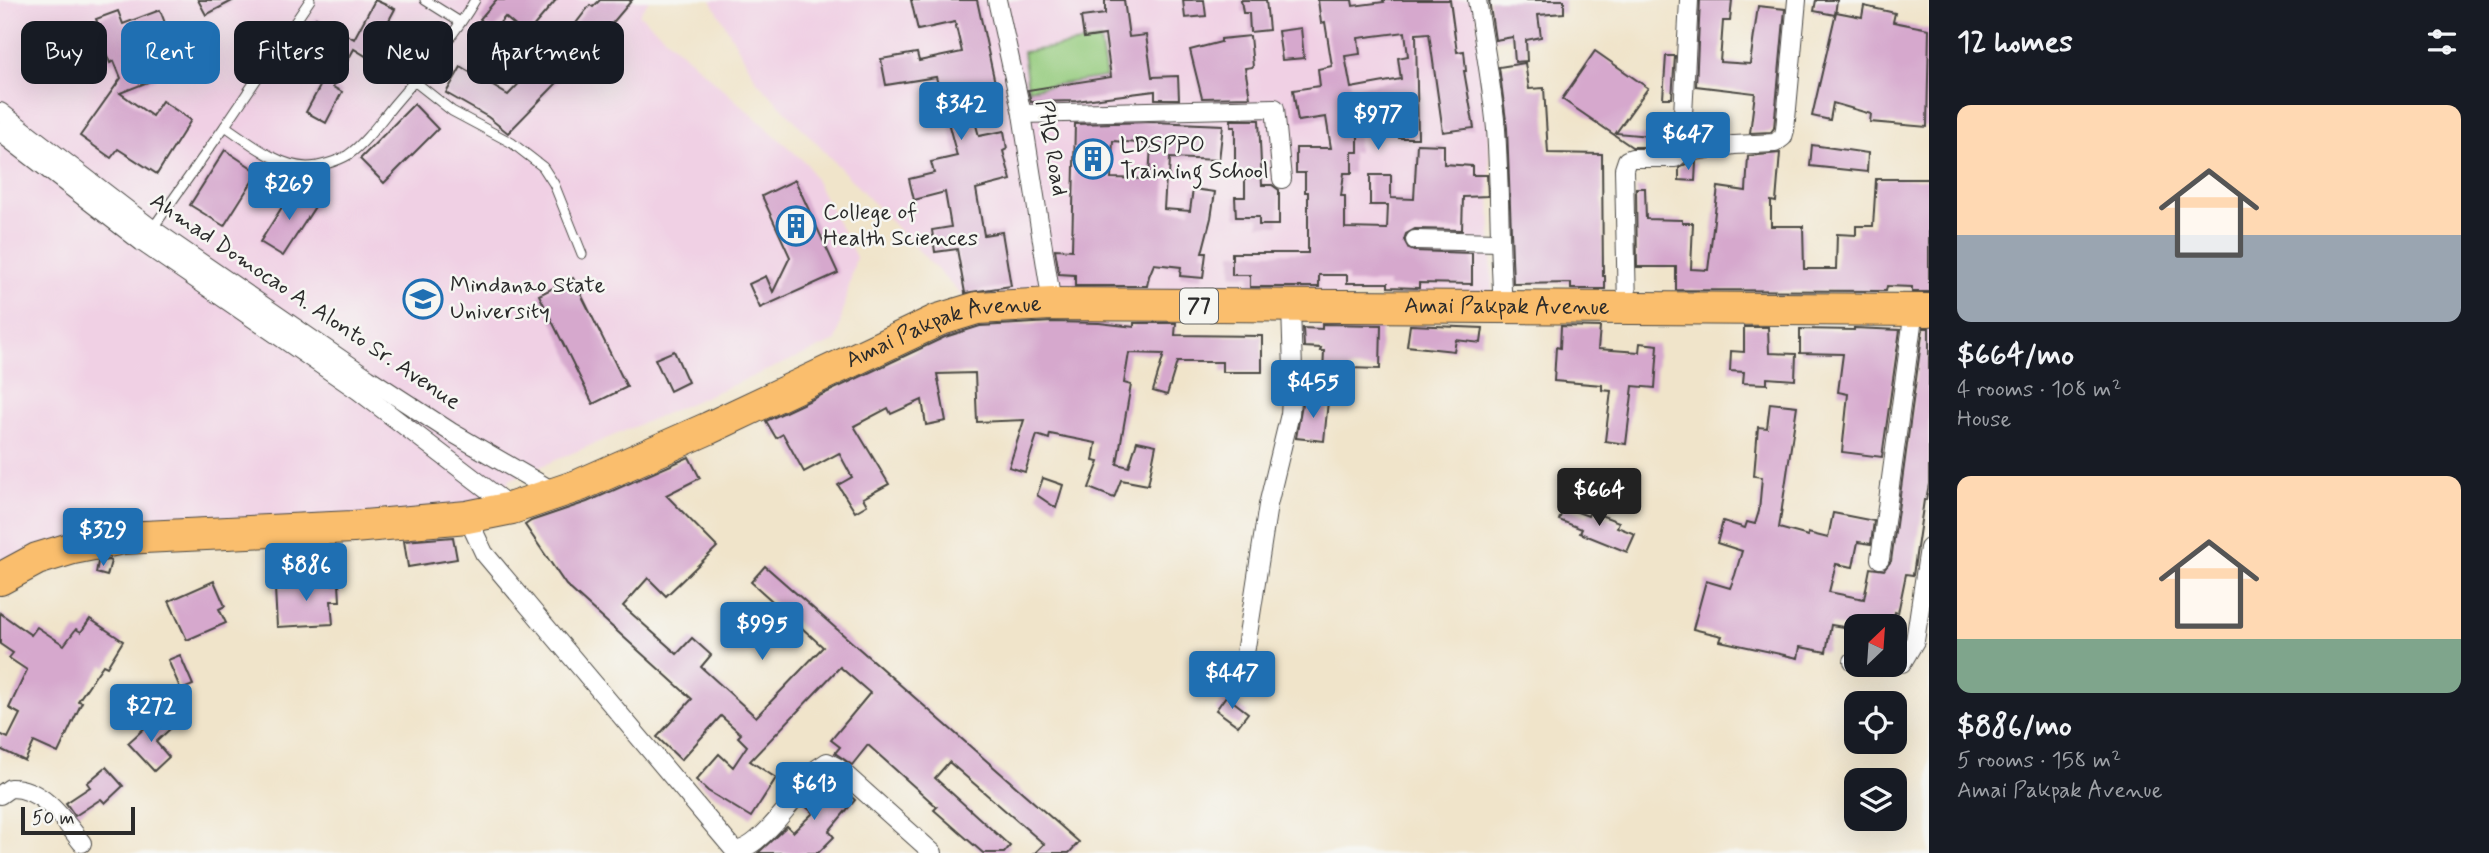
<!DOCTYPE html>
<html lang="en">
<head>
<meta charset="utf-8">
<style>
  body { margin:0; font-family:Mynerve,sans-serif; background:#242831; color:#f1f3f6; height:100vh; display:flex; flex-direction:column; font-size:26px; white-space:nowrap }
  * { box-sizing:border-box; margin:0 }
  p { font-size:23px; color:#9ea1a6 }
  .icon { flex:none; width:38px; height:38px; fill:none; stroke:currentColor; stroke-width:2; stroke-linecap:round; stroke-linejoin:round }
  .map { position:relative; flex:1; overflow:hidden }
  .details { display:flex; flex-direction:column; background:#171b24; width:560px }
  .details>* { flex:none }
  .guide { position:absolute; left:21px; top:21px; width:665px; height:63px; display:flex; gap:14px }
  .needle { width:46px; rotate:25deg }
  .tools { position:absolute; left:1844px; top:614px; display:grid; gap:14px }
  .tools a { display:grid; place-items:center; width:63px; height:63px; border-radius:14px; background:#171b24; box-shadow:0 7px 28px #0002; font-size:35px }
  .scale { position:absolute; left:21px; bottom:18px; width:114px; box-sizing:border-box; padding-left:7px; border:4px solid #2b2b2b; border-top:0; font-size:19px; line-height:24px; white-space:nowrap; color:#2b2b2b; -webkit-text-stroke:5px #f6f6f2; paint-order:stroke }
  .price { position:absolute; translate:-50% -60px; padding:0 16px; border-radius:7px; background:#1f6fb2; color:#fff; font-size:23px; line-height:46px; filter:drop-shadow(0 2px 4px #0008) }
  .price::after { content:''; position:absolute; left:50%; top:42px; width:21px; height:16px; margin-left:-10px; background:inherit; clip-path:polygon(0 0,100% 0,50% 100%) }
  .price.current { background:#222; color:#fff }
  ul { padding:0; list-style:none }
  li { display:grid; align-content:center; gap:14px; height:371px; padding:0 28px }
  li span { display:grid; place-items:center; height:217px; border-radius:14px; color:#555 }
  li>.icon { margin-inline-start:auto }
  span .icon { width:126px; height:126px; fill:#fffc; stroke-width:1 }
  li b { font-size:30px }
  h2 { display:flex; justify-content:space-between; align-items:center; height:84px; padding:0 28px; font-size:30px }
  .tag { padding:0 24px; border-radius:14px; background:#171b24; box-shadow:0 7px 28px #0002; font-size:24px; line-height:63px }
  .tag.current { background:#1f6fb2; color:#fff }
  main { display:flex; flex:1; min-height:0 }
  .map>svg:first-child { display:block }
</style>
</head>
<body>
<main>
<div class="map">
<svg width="1929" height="853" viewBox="0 0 1929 853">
  <rect width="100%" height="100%" fill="#f6f6f2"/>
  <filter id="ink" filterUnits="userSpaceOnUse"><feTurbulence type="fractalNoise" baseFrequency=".0143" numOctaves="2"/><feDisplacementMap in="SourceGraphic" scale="14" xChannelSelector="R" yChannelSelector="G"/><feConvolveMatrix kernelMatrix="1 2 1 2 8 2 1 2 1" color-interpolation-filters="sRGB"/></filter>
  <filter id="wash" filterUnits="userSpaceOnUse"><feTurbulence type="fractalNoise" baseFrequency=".00686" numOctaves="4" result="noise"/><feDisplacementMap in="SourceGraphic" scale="28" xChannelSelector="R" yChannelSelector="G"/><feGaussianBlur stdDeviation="1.57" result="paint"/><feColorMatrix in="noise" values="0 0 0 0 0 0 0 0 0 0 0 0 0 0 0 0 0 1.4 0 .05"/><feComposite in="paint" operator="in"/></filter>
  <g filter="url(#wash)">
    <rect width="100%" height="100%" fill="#f0e4ca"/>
    <g fill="#f0d0e4">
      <polygon points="0,0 649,0 639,14 807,164 856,257 836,341 509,480 505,507 0,561"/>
      <polygon points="711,0 1475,0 1489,131 1492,294 968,302 757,81"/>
    </g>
    <polygon fill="#94cb7d" stroke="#607b54" stroke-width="2" points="1100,40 1106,77 1028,89 1023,52"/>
    <g id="blocks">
      <g fill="#d6a8cd" fill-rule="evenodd">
        <polygon points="198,0 234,0 206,15"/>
        <polygon points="375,0 395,9 369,58 354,49 333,87 342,92 326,123 306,112 324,79 292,62 316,18 354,39"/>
        <polygon points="496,0 556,0 526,35 505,17 493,31 480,19"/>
        <polygon points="600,0 632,0 594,45 508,133 488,117 446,93 461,67 508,95 573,27 590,5 593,7"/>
        <polygon points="911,0 977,0 995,83 966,89 979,136 1004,131 1007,149 1003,151 1011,180 976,189 984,235 1002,232 1011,286 965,293 957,249 935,252 932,230 951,227 945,192 914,200 909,179 934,173 931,162 957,156 936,77 886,85 881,59 917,53 919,61 962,52 955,22 918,30"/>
        <polygon points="1105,0 1124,0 1129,37 1146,35 1152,77 1178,76 1179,99 1155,99 1155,91 1076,101 1031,102 1028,90 1111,77 1105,35 1084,38 1081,17 1105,14"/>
        <polygon points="1183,0 1204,0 1206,16 1185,18"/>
        <polygon points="1241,0 1266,0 1269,30 1250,32 1249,13 1243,13"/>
        <path d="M 1318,0 L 1352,0 L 1353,6 L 1384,2 L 1383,0 L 1450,0 L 1457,52 L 1464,51 L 1466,71 L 1464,71 L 1474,128 L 1443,132 L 1429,33 L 1416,34 L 1418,138 L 1399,138 L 1398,107 L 1358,114 L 1358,152 L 1352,152 L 1352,173 L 1344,173 L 1341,196 L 1345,196 L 1345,228 L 1387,229 L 1388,205 L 1370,205 L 1370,175 L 1391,175 L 1391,198 L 1414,199 L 1417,144 L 1444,145 L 1444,164 L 1472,166 L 1472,175 L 1487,175 L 1488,196 L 1463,197 L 1462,230 L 1415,229 L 1406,234 L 1404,240 L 1409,249 L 1414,251 L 1472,253 L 1472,284 L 1419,283 L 1419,288 L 1388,287 L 1388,283 L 1347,283 L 1347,275 L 1319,275 L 1319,287 L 1250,287 L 1250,275 L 1232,275 L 1232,253 L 1308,253 L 1308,192 L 1305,192 L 1305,173 L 1296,173 L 1296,148 L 1331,148 L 1326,117 L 1298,121 L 1293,90 L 1320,86 L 1318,69 L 1332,66 L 1325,22 L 1321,23 ZM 1405,32 L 1408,56 L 1398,58 L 1401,79 L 1351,88 L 1345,56 L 1360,54 L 1358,38 Z"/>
        <polygon points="1489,0 1564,0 1564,13 1538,15 1541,37 1526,40 1527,61 1515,62 1513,37 1495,40"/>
        <polygon points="1700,0 1732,0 1730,21 1723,21 1720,62 1750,64 1758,6 1785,9 1774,128 1771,132 1750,133 1755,93 1696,86"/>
        <polygon points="1816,0 1837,0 1835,15 1814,11"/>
        <polygon points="1864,6 1895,13 1893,22 1929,29 1927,127 1870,122 1871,114 1833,103 1830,120 1812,116 1836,12 1862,17"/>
        <polygon points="160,10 171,39 147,49 156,79 120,93 152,116 162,101 191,120 157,174 118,149 111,158 80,136 121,78 114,61 110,63 98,33 101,32 96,19 118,11 123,24"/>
        <polygon points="1301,28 1304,58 1282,60 1278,31"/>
        <polygon points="1250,36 1253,67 1245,68 1250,97 1202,98 1190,50 1221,42 1221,39"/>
        <polygon points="1595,51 1648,88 1616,133 1660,137 1660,147 1632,147 1562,99"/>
        <polygon points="1666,56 1675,56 1672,98 1663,98"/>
        <polygon points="1525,63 1529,89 1544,88 1548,153 1602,154 1603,276 1605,276 1605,289 1571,289 1571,283 1513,284 1507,128 1499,67"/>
        <polygon points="414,104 438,129 384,183 360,159"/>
        <polygon points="1694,118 1704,119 1702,138 1693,140"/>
        <polygon points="1231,120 1259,120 1262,185 1272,185 1279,190 1279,225 1259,225 1259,217 1236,217 1235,197 1245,197 1245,173 1235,173 1235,127 1231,127"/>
        <path d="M 1154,122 L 1223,125 L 1219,160 L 1170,158 L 1169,177 L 1166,177 L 1164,209 L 1190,211 L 1193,189 L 1215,192 L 1211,218 L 1202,253 L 1206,253 L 1203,278 L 1180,276 L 1181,267 L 1154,264 L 1149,276 L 1147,286 L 1075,286 L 1075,275 L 1059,274 L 1055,249 L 1072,250 L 1075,124 ZM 1113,141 L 1151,144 L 1149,179 L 1111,178 Z"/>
        <polygon points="1812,145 1868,153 1867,172 1810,166"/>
        <polygon points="225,150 258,172 224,226 190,205"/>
        <polygon points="1780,153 1776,202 1771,201 1771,226 1803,226 1804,269 1836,269 1837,234 1856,235 1856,226 1873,226 1876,179 1929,179 1929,292 1912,292 1912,287 1887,286 1886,291 1676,290 1676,267 1637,267 1636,188 1645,188 1646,219 1682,220 1682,223 1693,223 1691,269 1708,270 1718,187 1746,191 1748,156"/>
        <polygon points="1696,162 1695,181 1679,180 1679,168 1686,164"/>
        <polygon points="795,180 838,273 760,308 749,284 766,276 773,292 790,257 762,196"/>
        <polygon points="294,188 318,202 283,256 260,242"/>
        <polygon points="573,278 627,387 593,404 539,295"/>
        <polygon points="1052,322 1099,323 1134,327 1134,323 1176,323 1175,335 1262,336 1262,372 1222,372 1222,362 1177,362 1167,395 1153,391 1164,354 1129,353 1124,383 1131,385 1117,464 1129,467 1137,441 1156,445 1148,485 1121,480 1114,498 1089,488 1099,462 1093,461 1096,443 1050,434 1049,439 1037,435 1025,472 1009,467 1024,420 977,422 975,373 937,374 946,421 926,425 922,400 891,414 888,408 854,426 889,484 863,498 867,505 855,512 838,485 852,477 839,453 804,472 783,434 776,438 766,421 945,337 980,326"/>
        <polygon points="1322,324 1381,325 1380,369 1349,368 1348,374 1323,373 1324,351 1320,351 1321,348 1304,347 1303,328 1322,329"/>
        <polygon points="1410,325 1483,328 1481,343 1456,340 1454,351 1407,346"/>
        <polygon points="1561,326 1600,327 1598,349 1639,352 1640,343 1658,345 1655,388 1633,386 1626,444 1605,441 1611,391 1602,390 1602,385 1554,381 1556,347 1560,348"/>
        <polygon points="1744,327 1768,327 1769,353 1796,354 1795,380 1767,378 1767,384 1743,383 1744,372 1730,371 1731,351 1744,352"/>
        <polygon points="1854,328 1900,330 1882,457 1842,452 1848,394 1838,392 1843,354 1800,353 1800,329 1854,330"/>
        <polygon points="1923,328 1929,328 1929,484 1926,500 1924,500 1913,575 1906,574 1898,613 1895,612 1892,626 1856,626 1856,629 1831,625 1826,652 1800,647 1798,658 1720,641 1722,636 1693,629 1706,581 1730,588 1735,575 1742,551 1717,543 1723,521 1745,528 1747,522 1755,524 1759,511 1762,477 1754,476 1758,427 1767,428 1770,403 1797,406 1779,528 1808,536 1808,533 1828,538 1833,513 1874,521 1871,544 1858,542 1853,567 1836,564 1829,592 1864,599 1870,568 1884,570 1891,561"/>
        <polygon points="674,351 688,382 670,391 655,359"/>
        <polygon points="1303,398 1328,401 1324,441 1296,438"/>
        <polygon points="689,457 700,478 666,495 717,547 666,596 648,578 623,606 677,654 692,638 711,655 701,667 756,717 823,647 751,582 765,566 1079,842 1069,853 1035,853 1044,844 949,762 935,778 1010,846 1004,853 983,853 934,810 937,807 868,745 852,765 835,753 840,747 831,740 870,693 840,667 750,761 776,778 751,817 708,791 696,780 719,754 733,767 747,746 738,737 741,734 721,716 681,760 657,737 692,699 566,585 525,525 531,521 587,502"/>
        <polygon points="1043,478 1063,485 1056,508 1037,495"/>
        <polygon points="1564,507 1588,516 1590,511 1619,522 1617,527 1635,534 1627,552 1580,533 1582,529 1559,520"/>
        <polygon points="453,537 457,559 408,567 404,541"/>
        <polygon points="108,560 111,561 107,576 96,573 98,562"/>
        <polygon points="318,575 319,585 339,584 340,601 331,601 333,624 277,627 275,588 300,586 300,576"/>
        <polygon points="214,581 225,606 219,609 226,623 187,640 169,601"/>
        <polygon points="0,613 31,635 37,627 64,645 76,629 81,632 90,619 123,641 107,667 103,665 78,701 82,702 58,753 34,742 25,761 0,749 0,734 8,738 20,714 9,708 27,670 9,658 13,653 0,644"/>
        <polygon points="180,655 193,685 181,690 168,660"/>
        <polygon points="1226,696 1248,713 1238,726 1216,710"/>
        <polygon points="158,716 170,729 156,742 169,757 154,771 128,743"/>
        <polygon points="106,767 123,786 105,803 101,799 75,816 66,803 90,787 87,783"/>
        <polygon points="828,775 855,800 829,831 834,837 818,853 758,853 787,826 793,832 813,813 804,805"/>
      </g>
    </g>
  </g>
  <g filter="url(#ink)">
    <use href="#blocks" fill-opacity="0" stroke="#494743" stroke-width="2"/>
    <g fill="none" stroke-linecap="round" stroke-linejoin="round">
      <g stroke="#494743" stroke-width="11">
        <g id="lane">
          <polyline points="425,0 460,22"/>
          <polyline points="414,81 452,111 512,143 543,167 554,184 582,254"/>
          <path d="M 225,126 C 249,142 277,166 307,167 C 319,167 338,161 348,155 C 365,143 379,123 392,107 C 420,74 454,37 475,0"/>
          <polyline points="150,232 225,126 310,0"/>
        </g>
      </g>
      <g stroke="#494743" stroke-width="20">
        <g id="street">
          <polyline points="997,0 1022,114 1052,304"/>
          <path d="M 1477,0 C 1484,42 1492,86 1496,129 C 1500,188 1499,248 1503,307"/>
          <polyline points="0,112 152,229 368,378 451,432 558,494"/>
          <polyline points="1022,114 1275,108 1282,179"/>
          <polyline points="0,132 142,242 359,391 512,508"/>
          <polyline points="1681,153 1734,145 1775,143 1783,137 1785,130 1797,0"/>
          <polyline points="1415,240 1499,242"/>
          <polyline points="1627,308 1624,169 1627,160 1632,158 1675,158 1681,153 1689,0"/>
          <path d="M 467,517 L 484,553 L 734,850 C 759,853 802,787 818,768 L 827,762 L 837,767 L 933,853"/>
          <polyline points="1880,559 1914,310"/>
          <polyline points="1853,661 1857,661"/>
          <polyline points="1890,665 1902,663 1915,641 1929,548"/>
          <polyline points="1242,673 1268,505 1290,414 1293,371 1291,307"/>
          <path d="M 0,795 L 10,788 C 42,787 64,820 82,843"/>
        </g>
      </g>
      <g stroke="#494743" stroke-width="34">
        <g id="highway">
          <path id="s1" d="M 0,579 L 37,559 L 73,548 L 123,538 L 353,527 L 467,517 L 512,508 L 580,485 L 709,428 L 938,320 L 977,308 L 1052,304 L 1929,310"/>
        </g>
      </g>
      <use href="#lane" stroke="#fff" stroke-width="9"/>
      <use href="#street" stroke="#fff" stroke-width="18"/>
      <use href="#highway" stroke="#fabe6d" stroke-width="32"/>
    </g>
  </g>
  <defs>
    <g id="building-ring" transform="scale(2.0125)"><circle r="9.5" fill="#f6f6f2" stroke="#1f6fb2" stroke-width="1.5"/><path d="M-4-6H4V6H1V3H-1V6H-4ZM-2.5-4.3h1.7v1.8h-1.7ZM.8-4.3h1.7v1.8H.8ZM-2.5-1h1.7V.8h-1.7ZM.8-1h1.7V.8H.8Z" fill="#1f6fb2"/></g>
    <g id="university-ring" transform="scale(2.0125)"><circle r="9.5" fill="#f6f6f2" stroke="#1f6fb2" stroke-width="1.5"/><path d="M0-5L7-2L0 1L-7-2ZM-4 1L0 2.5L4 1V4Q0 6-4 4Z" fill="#1f6fb2"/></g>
  </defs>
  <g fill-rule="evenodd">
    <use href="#building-ring" x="1093" y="159"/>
    <use href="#building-ring" x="796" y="226"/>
    <use href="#university-ring" x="423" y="299"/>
  </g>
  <g text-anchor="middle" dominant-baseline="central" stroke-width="5" stroke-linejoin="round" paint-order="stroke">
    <rect fill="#f6f6f2" stroke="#686867" stroke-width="2" x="1180" y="288.5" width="38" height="35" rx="5"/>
    <g font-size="21" font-weight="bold" fill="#2b2b2b">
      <text x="1199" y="306">77</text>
    </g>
    <g font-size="23" fill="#2b2b2b" stroke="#f6f6f2" text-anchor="start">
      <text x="1120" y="146">LDSPPO<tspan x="1120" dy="26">Training School</tspan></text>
      <text x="823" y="213">College of<tspan x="823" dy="26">Health Sciences</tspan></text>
      <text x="450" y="286">Mindanao State<tspan x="450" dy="26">University</tspan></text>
    </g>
    <g font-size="23" fill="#2b2b2b" stroke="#f6f6f2">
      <text transform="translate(1051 148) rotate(80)">PHQ Road</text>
      <text transform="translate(305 302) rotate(34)">Ahmad Domocao A. Alonto Sr. Avenue</text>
      <text stroke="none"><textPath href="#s1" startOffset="1558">Amai Pakpak Avenue</textPath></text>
      <text stroke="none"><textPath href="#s1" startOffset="990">Amai Pakpak Avenue</textPath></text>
    </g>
  </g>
</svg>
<div class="tools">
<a><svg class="needle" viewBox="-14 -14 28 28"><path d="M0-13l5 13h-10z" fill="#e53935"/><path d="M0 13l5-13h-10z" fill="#9ea1a6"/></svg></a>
<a><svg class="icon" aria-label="locate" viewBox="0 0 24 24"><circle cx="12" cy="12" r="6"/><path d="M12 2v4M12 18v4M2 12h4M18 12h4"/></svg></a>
<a><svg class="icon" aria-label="layers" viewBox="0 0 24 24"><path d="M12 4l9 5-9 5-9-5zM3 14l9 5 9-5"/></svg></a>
</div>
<div class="scale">50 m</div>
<b class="price" style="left:961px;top:142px">$342</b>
<b class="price" style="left:1378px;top:152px">$977</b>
<b class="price" style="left:1688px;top:172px">$647</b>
<b class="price" style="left:289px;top:222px">$269</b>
<b class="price" style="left:1313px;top:420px">$455</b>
<b class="price current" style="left:1599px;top:528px">$664</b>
<b class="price" style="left:103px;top:568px">$329</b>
<b class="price" style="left:306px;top:603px">$886</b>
<b class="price" style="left:762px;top:662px">$995</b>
<b class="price" style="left:1232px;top:711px">$447</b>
<b class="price" style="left:151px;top:744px">$272</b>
<b class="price" style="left:814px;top:822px">$613</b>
<div class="guide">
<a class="tag">Buy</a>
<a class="tag current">Rent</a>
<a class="tag">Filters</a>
<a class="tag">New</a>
<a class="tag">Apartment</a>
</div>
</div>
<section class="details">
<h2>12 homes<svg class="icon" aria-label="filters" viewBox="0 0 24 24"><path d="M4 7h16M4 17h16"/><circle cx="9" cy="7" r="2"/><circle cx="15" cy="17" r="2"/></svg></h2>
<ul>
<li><span style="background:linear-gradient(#ffd9b3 60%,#9aa5b1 0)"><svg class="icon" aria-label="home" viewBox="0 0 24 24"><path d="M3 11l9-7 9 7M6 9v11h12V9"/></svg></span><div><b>$664/mo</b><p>4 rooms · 108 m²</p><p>House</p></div></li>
<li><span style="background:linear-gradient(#ffd9b3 75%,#7fa58c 0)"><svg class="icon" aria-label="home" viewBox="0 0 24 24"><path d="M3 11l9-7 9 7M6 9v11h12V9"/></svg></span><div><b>$886/mo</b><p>5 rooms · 158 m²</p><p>Amai Pakpak Avenue</p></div></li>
</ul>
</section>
</main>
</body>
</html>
